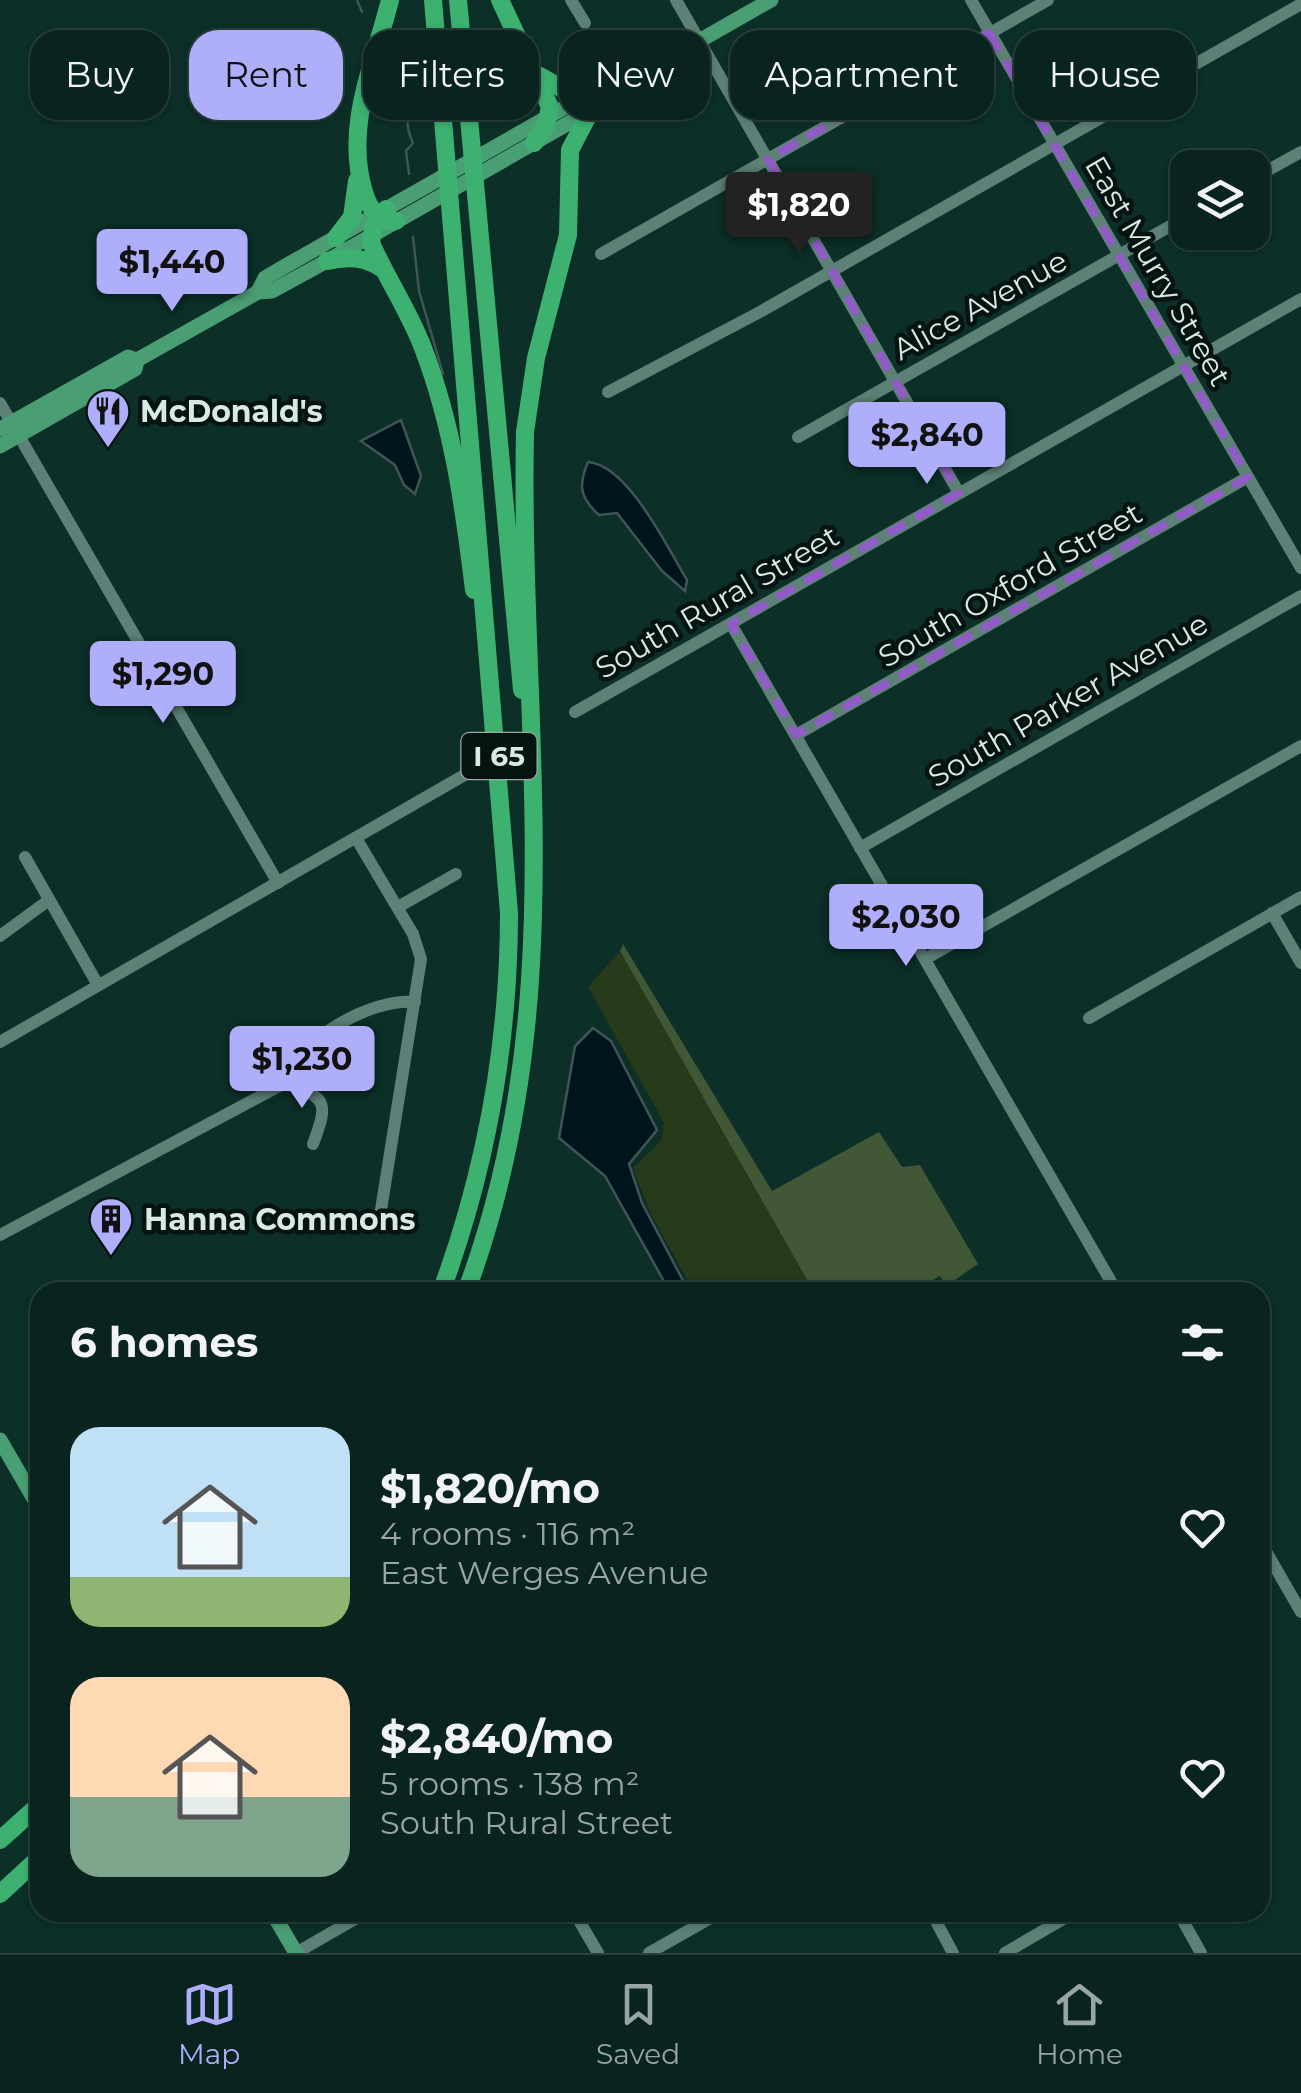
<!DOCTYPE html>
<html lang="en">
<head>
<meta charset="utf-8">
<style>
  body { margin:0; font-family:Montserrat,sans-serif; background:#172f2b; color:#f1f3f6; height:100vh; display:flex; flex-direction:column; font-size:38px; white-space:nowrap }
  * { box-sizing:border-box; margin:0 }
  p { font-size:32px; color:#99a4a4 }
  .icon { flex:none; width:55px; height:55px; fill:none; stroke:currentColor; stroke-width:2; stroke-linecap:round; stroke-linejoin:round }
  .map { position:relative; flex:1; overflow:hidden }
  .details { position:absolute; left:30px; top:1282px; width:1240px; height:640px; display:flex; flex-direction:column; background:#09231e; border-radius:30px; box-shadow:0 2px 8px #0004,0 0 0 2px #29403c }
  .details>* { flex:none }
  .top-card { position:absolute; left:30px; top:30px; width:1242px; height:90px; display:flex; gap:20px }
  .fabs { position:absolute; left:1170px; top:150px; display:grid; gap:20px }
  .fabs a { display:grid; place-items:center; width:100px; height:100px; border-radius:20px; background:#09231e; box-shadow:0 2px 8px #0004,0 0 0 2px #29403c; font-size:50px }
  .price { position:absolute; translate:-50% -85px; padding:0 22px; border-radius:10px; background:#aeaefb; color:#111; font-size:32px; line-height:65px; filter:drop-shadow(0 2px 5px #0008) }
  .price::after { content:''; position:absolute; left:50%; top:60px; width:30px; height:22px; margin-left:-15px; background:inherit; clip-path:polygon(0 0,100% 0,50% 100%) }
  .price.selected { background:#222; color:#fff }
  ul { padding:0; list-style:none }
  li { display:flex; align-items:center; gap:30px; height:250px; padding:0 40px }
  li span { display:grid; place-items:center; flex:none; width:280px; height:200px; border-radius:30px; color:#555 }
  li>.icon { margin-inline-start:auto }
  span .icon { width:120px; height:120px; fill:#fffc; stroke-width:1 }
  li b { font-size:42px }
  h2 { display:flex; justify-content:space-between; align-items:center; height:120px; padding:0 40px; font-size:42px }
  .chip { padding:0 35px; border-radius:30px; background:#09231e; box-shadow:0 2px 8px #0004,0 0 0 2px #29403c; font-size:35px; line-height:90px }
  .chip.selected { background:#aeaefb; color:#111 }
  .tab-bar { display:flex; justify-content:space-around; align-items:center; height:140px; border-top:2px solid #29403c; background:#09231e; font-size:28px; color:#99a4a4 }
  .tab-bar a { display:grid; justify-items:center; gap:5px }
  .tab-bar .selected { color:#aeaefb }
  .map>svg:first-child { display:block }
</style>
</head>
<body>
<div class="map">
<svg width="1301" height="1953" viewBox="0 0 1301 1953">
  <rect width="100%" height="100%" fill="#0c2f28"/>
  <polygon fill="#273a19" points="620,951 814,1292 694,1292 651,1214 633,1168 661,1141 664,1123 588,987"/>
  <polygon fill="#425735" points="623,944 772,1191 879,1132 902,1167 920,1165 978,1264 946,1286 940,1276 912,1292 814,1292 620,951"/>
  <g fill="#00141b" stroke="#415458" stroke-width="2.5">
    <polygon points="401,420 421,476 415,494 404,485 395,465 361,441"/>
    <path d="M 588,462 C 628,465 667,547 687,580 L 685,591 L 662,571 L 617,513 L 599,515 C 580,498 578,485 588,462 Z"/>
    <polygon points="593,1028 611,1041 657,1130 629,1164 642,1203 689,1292 670,1292 605,1176 559,1138 575,1046"/>
  </g>
  <g fill="none" stroke-linecap="round" stroke-linejoin="round">
    <g stroke="#415458" stroke-width="2.5">
      <polyline points="357,0 362,12"/>
      <path d="M 400,70 C 413,90 401,120 413,143 L 406,151 L 409,174"/>
      <polyline points="413,237 419,291 443,374"/>
    </g>
    <g stroke="#5d8077" stroke-width="12">
      <polyline points="571,0 585,23"/>
      <polyline points="676,0 959,493"/>
      <polyline points="971,0 1301,568"/>
      <polyline points="1252,179 1301,152"/>
      <polyline points="601,254 1048,0"/>
      <polyline points="608,392 758,313 1301,4"/>
      <polyline points="0,403 278,883"/>
      <polyline points="798,437 1188,216"/>
      <polyline points="731,624 1117,1292"/>
      <polyline points="575,712 1301,299"/>
      <polyline points="796,735 1248,477"/>
      <polyline points="356,838 413,934 421,959 380,1216 410,1227"/>
      <polyline points="860,848 1301,596"/>
      <polyline points="25,857 98,985"/>
      <polyline points="398,907 456,874"/>
      <polyline points="1272,913 1301,963"/>
      <polyline points="0,936 49,900"/>
      <polyline points="925,959 1301,746"/>
      <polyline points="1089,1018 1301,897"/>
      <polyline points="0,1042 468,773"/>
      <path d="M 285,1083 C 327,1098 329,1101 313,1144"/>
      <path d="M 0,1235 L 285,1083 C 298,1039 371,998 415,1002"/>
      <polyline points="1260,1541 1301,1612"/>
      <polyline points="574,1912 598,1953"/>
      <polyline points="931,1912 953,1953"/>
      <polyline points="1178,1912 1201,1953"/>
      <polyline points="296,1953 367,1912"/>
      <polyline points="649,1953 721,1912"/>
      <polyline points="1005,1953 1075,1912"/>
    </g>
    <g stroke="#4a9e73" stroke-width="15">
      <polyline points="258,292 265,278 282,268 687,38 699,41"/>
      <polyline points="0,429 128,357 137,360 258,292 272,291 327,261 695,51 699,41 771,0"/>
      <polyline points="0,446 135,369 137,360"/>
      <polyline points="0,1440 40,1509"/>
      <polyline points="272,1912 296,1953"/>
    </g>
    <g stroke="#3db270" stroke-width="18">
      <path d="M 390,0 C 374,64 344,126 364,192 C 369,208 377,221 396,221"/>
      <path d="M 433,0 L 509,913 C 509,1043 486,1170 441,1292"/>
      <polyline points="458,0 522,690"/>
      <polyline points="500,0 550,107 546,125 534,143"/>
      <polyline points="540,76 566,91 609,82"/>
      <path d="M 386,209 L 373,228 L 371,243 C 387,279 409,311 423,348 C 453,426 464,507 474,590"/>
      <polyline points="336,238 352,217 357,181"/>
      <path d="M 327,261 C 348,256 365,257 383,269"/>
      <path d="M 466,1292 C 574,1003 519,729 525,432 L 536,358 L 568,235 L 570,150 L 591,110"/>
      <polyline points="0,1840 40,1804"/>
      <polyline points="0,1894 40,1857"/>
    </g>
  </g>
  <path fill="none" stroke="#925cc8" stroke-width="8" stroke-dasharray="20 12" stroke-linejoin="round" d="M 989,33 L 1248,477 L 796,735 L 731,624 L 959,493 L 768,159 Z"/>
  <defs>
    <g id="restaurant-pin" transform="scale(2.25)"><path d="M0 17L-7.5 6A9.5 9.5 0 1 1 7.5 6Z" fill="#aeaefb" stroke="#061411"/><path d="M-5-6h1v4h1v-4h1v4h1v-4h1v5L-1.5 .5V6h-2V.5L-5-1ZM5-6V6H3V1.5H1.5Q1.5-4 5-6Z" fill="#111"/></g>
    <g id="building-pin" transform="scale(2.25)"><path d="M0 17L-7.5 6A9.5 9.5 0 1 1 7.5 6Z" fill="#aeaefb" stroke="#061411"/><path d="M-4-6H4V6H1V3H-1V6H-4ZM-2.5-4.3h1.7v1.8h-1.7ZM.8-4.3h1.7v1.8H.8ZM-2.5-1h1.7V.8h-1.7ZM.8-1h1.7V.8H.8Z" fill="#111"/></g>
  </defs>
  <g fill-rule="evenodd">
    <use href="#restaurant-pin" x="108" y="411"/>
    <use href="#building-pin" x="111" y="1219"/>
  </g>
  <g text-anchor="middle" dominant-baseline="central" stroke-width="9" stroke-linejoin="round" paint-order="stroke">
    <rect fill="#061411" stroke="#99aaa5" stroke-width="2.5" x="461.5" y="733" width="75" height="46" rx="8"/>
    <g font-size="28" font-weight="bold" fill="#d8eae5">
      <text x="499" y="756">I 65</text>
    </g>
    <g font-size="30" fill="#d8eae5" stroke="#061411">
      <text transform="translate(1158 271) rotate(60)">East Murry Street</text>
      <text transform="translate(980 305) rotate(-29)">Alice Avenue</text>
      <text transform="translate(1010 585) rotate(-30)">South Oxford Street</text>
      <text transform="translate(717 602) rotate(-30)">South Rural Street</text>
      <text transform="translate(1068 700) rotate(-30)">South Parker Avenue</text>
    </g>
    <g font-size="30" font-weight="bold" fill="#d8eae5" stroke="#061411" text-anchor="start">
      <text x="140" y="411">McDonald's</text>
      <text x="144" y="1219">Hanna Commons</text>
    </g>
  </g>
</svg>
<div class="fabs">
<a><svg class="icon" aria-label="layers" viewBox="0 0 24 24"><path d="M12 4l9 5-9 5-9-5zM3 14l9 5 9-5"/></svg></a>
</div>
<b class="price selected" style="left:799px;top:257px">$1,820</b>
<b class="price" style="left:172px;top:314px">$1,440</b>
<b class="price" style="left:927px;top:487px">$2,840</b>
<b class="price" style="left:163px;top:726px">$1,290</b>
<b class="price" style="left:906px;top:969px">$2,030</b>
<b class="price" style="left:302px;top:1111px">$1,230</b>
<div class="top-card">
<a class="chip">Buy</a>
<a class="chip selected">Rent</a>
<a class="chip">Filters</a>
<a class="chip">New</a>
<a class="chip">Apartment</a>
<a class="chip">House</a>
</div>
<section class="details">
<h2>6 homes<svg class="icon" aria-label="filters" viewBox="0 0 24 24"><path d="M4 7h16M4 17h16"/><circle cx="9" cy="7" r="2"/><circle cx="15" cy="17" r="2"/></svg></h2>
<ul>
<li><span style="background:linear-gradient(#bfe0f5 75%,#8fb573 0)"><svg class="icon" aria-label="home" viewBox="0 0 24 24"><path d="M3 11l9-7 9 7M6 9v11h12V9"/></svg></span><div><b>$1,820/mo</b><p>4 rooms · 116 m²</p><p>East Werges Avenue</p></div><svg class="icon" aria-label="heart" viewBox="0 0 24 24"><path d="M12 20l-8-8c-3-5 5-10 8-4 3-6 11-1 8 4z"/></svg></li>
<li><span style="background:linear-gradient(#ffd9b3 60%,#7fa58c 0)"><svg class="icon" aria-label="home" viewBox="0 0 24 24"><path d="M3 11l9-7 9 7M6 9v11h12V9"/></svg></span><div><b>$2,840/mo</b><p>5 rooms · 138 m²</p><p>South Rural Street</p></div><svg class="icon" aria-label="heart" viewBox="0 0 24 24"><path d="M12 20l-8-8c-3-5 5-10 8-4 3-6 11-1 8 4z"/></svg></li>
</ul>
</section>
</div>
<nav class="tab-bar">
<a class="selected"><svg class="icon" aria-label="map" viewBox="0 0 24 24"><path d="M3 6l6-2 6 2 6-2v14l-6 2-6-2-6 2zM9 4v14M15 6v14"/></svg>Map</a>
<a><svg class="icon" aria-label="saved" viewBox="0 0 24 24"><path d="M7 4h10v16l-5-4-5 4z"/></svg>Saved</a>
<a><svg class="icon" aria-label="home" viewBox="0 0 24 24"><path d="M3 11l9-7 9 7M6 9v11h12V9"/></svg>Home</a>
</nav>
</body>
</html>
